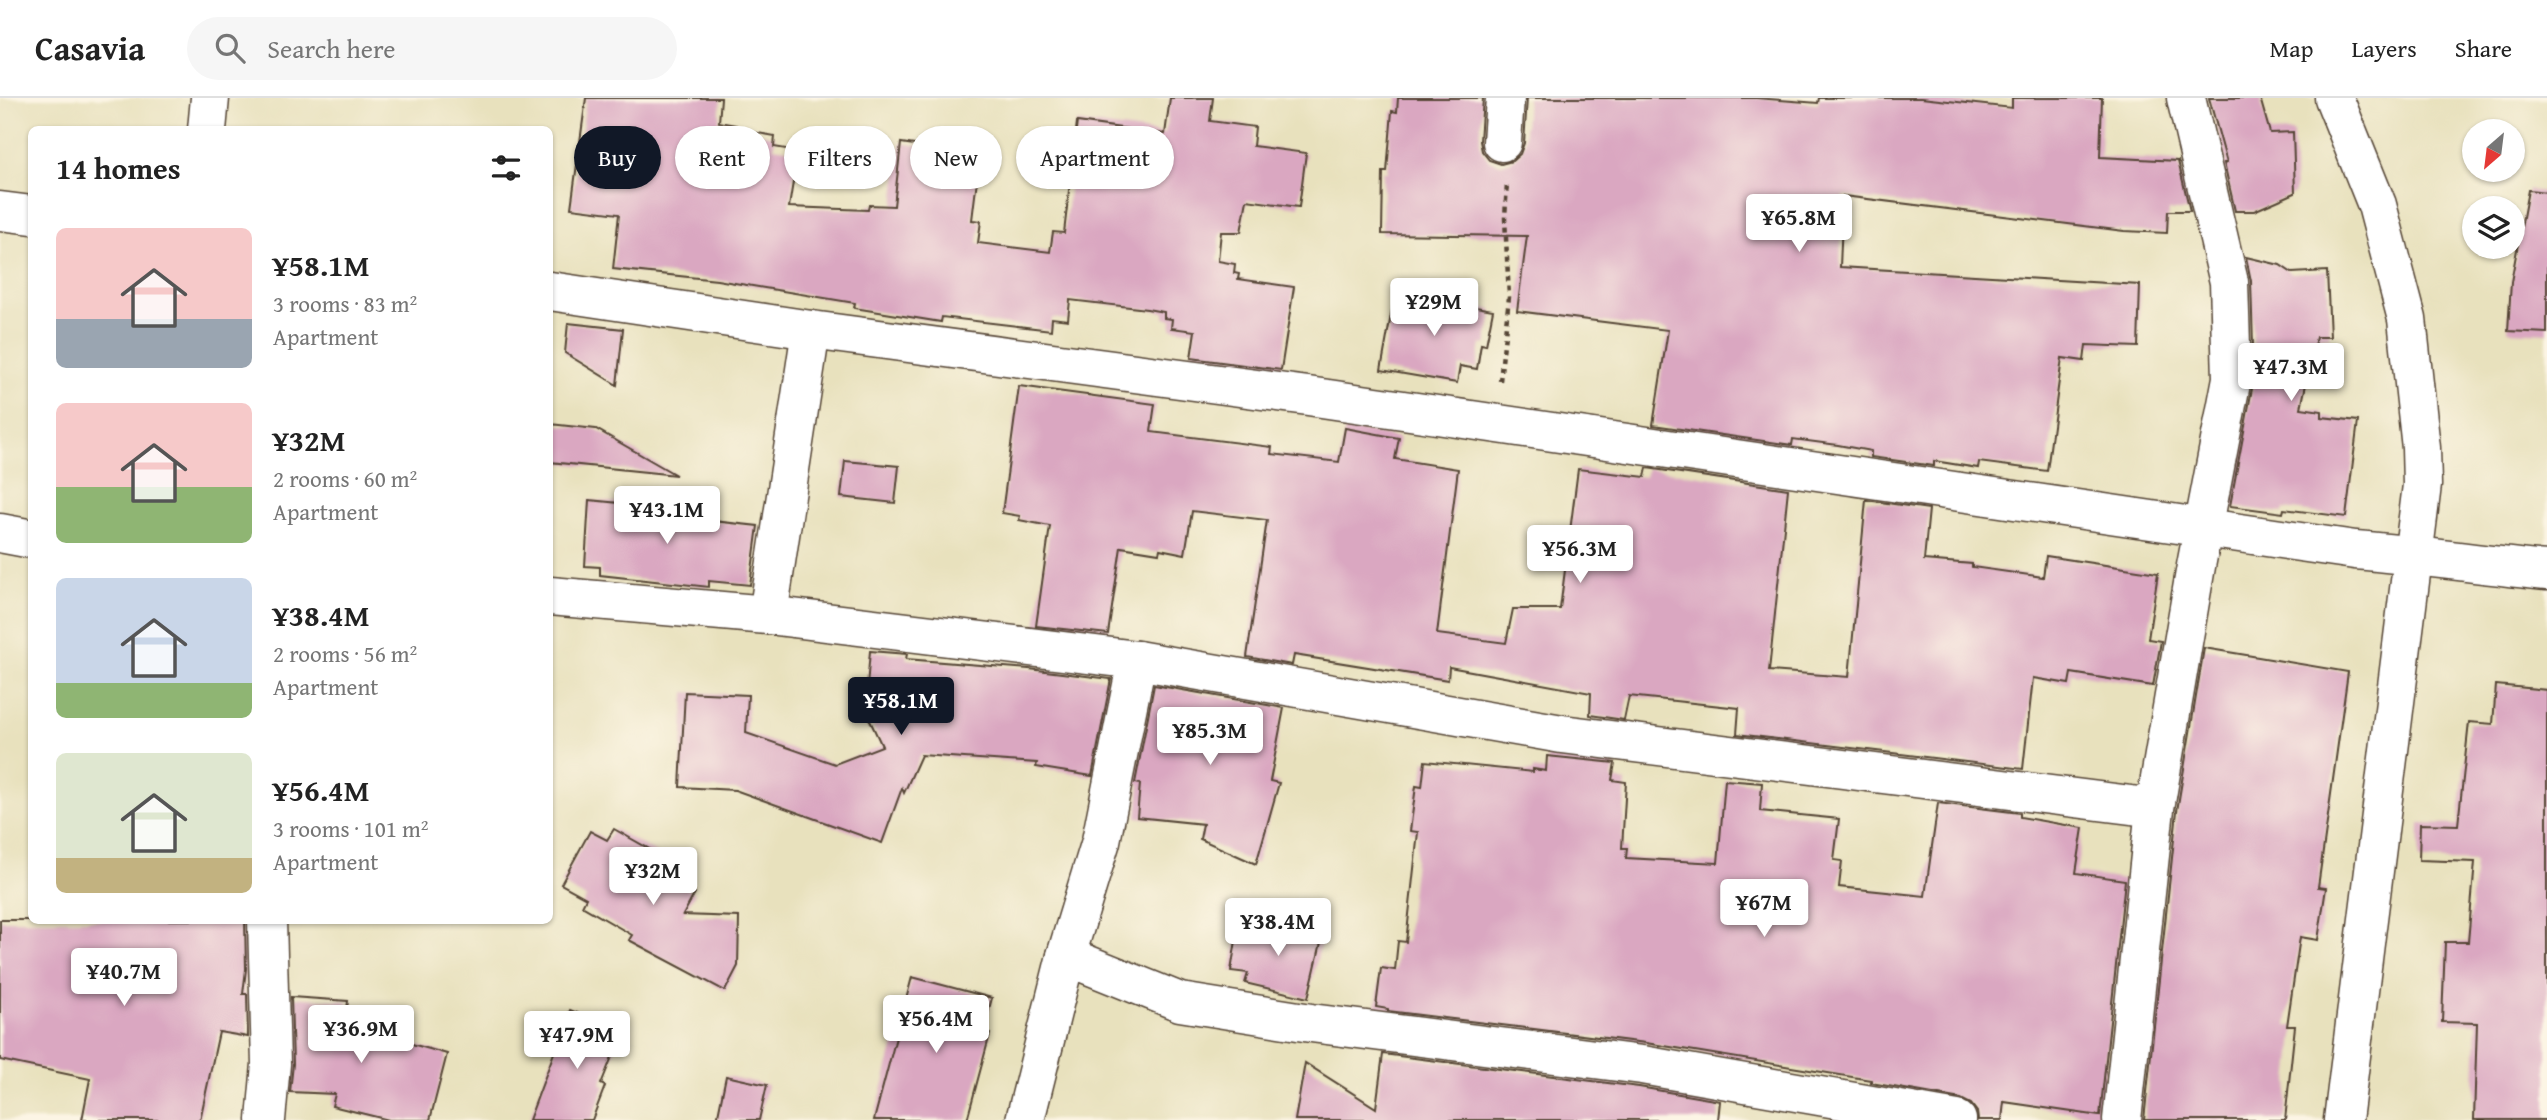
<!DOCTYPE html>
<html lang="en">
<head>
<meta charset="utf-8">
<style>
  body { margin:0; font-family:"Gentium Book Plus",serif; background:#f6f6f6; color:#222; height:100vh; display:flex; flex-direction:column; font-size:26px; white-space:nowrap }
  * { box-sizing:border-box; margin:0 }
  p { font-size:23px; color:#767676 }
  .icon { flex:none; width:38px; height:38px; fill:none; stroke:currentColor; stroke-width:2; stroke-linecap:round; stroke-linejoin:round }
  .map { position:relative; flex:1; overflow:hidden }
  .drawer { position:absolute; left:28px; top:28px; width:525px; height:798px; display:flex; flex-direction:column; background:#fff; border-radius:10px; box-shadow:0 2px 5px #0004 }
  .drawer>* { flex:none }
  .guide { position:absolute; left:574px; top:28px; width:665px; height:63px; display:flex; gap:14px }
  .needle { width:46px; rotate:208deg }
  .tools { position:absolute; left:2462px; top:21px; display:grid; gap:14px }
  .tools a { display:grid; place-items:center; width:63px; height:63px; border-radius:50%; background:#fff; box-shadow:0 2px 5px #0004; font-size:35px }
  .price { position:absolute; translate:-50% -60px; padding:0 16px; border-radius:7px; background:#fff; color:#222; font-size:23px; line-height:46px; filter:drop-shadow(0 2px 4px #0008) }
  .price::after { content:''; position:absolute; left:50%; top:42px; width:21px; height:16px; margin-left:-10px; background:inherit; clip-path:polygon(0 0,100% 0,50% 100%) }
  .price.selected { background:#111827; color:#fff }
  ul { padding:0; list-style:none }
  li { display:flex; align-items:center; gap:21px; height:175px; padding:0 28px }
  li span { display:grid; place-items:center; flex:none; width:196px; height:140px; border-radius:10px; color:#555 }
  li>.icon { margin-inline-start:auto }
  span .icon { width:84px; height:84px; fill:#fffc; stroke-width:1 }
  li b { font-size:30px }
  h2 { display:flex; justify-content:space-between; align-items:center; height:84px; padding:0 28px; font-size:30px }
  .tag { padding:0 24px; border-radius:32px; background:#fff; box-shadow:0 2px 5px #0004; font-size:24px; line-height:63px }
  .tag.selected { background:#111827; color:#fff }
  header { display:flex; align-items:center; gap:42px; box-sizing:border-box; height:98px; padding:0 35px; background:#fff; border-bottom:2px solid #e0e0e0 }
  header strong { font-size:33px }
  nav { display:flex; gap:38px; margin-inline-start:auto; font-size:24px }
  .search { width:490px; height:63px; background:#f6f6f6; display:flex; align-items:center; gap:18px; box-sizing:border-box; padding:0 24px; border-radius:38px; color:#767676; font-size:26px }
  .map>svg:first-child { display:block }
</style>
</head>
<body>
<header>
<strong>Casavia</strong>
<div class="search"><svg class="icon" aria-label="search" viewBox="0 0 24 24"><circle cx="10" cy="10" r="6"/><path d="M15 15l6 6"/></svg>Search here</div>
<nav><a>Map</a><a>Layers</a><a>Share</a></nav>
</header>
<div class="map">
<svg width="2547" height="1022" viewBox="0 0 2547 1022">
  <rect width="100%" height="100%" fill="#fcf5e5"/>
  <filter id="ink" filterUnits="userSpaceOnUse"><feTurbulence type="fractalNoise" baseFrequency=".0143" numOctaves="2"/><feDisplacementMap in="SourceGraphic" scale="14" xChannelSelector="R" yChannelSelector="G"/><feConvolveMatrix kernelMatrix="1 2 1 2 8 2 1 2 1" color-interpolation-filters="sRGB"/></filter>
  <filter id="wash" filterUnits="userSpaceOnUse"><feTurbulence type="fractalNoise" baseFrequency=".00686" numOctaves="4" result="noise"/><feDisplacementMap in="SourceGraphic" scale="28" xChannelSelector="R" yChannelSelector="G"/><feGaussianBlur stdDeviation="1.57" result="paint"/><feColorMatrix in="noise" values="0 0 0 0 0 0 0 0 0 0 0 0 0 0 0 0 0 1.4 0 .05"/><feComposite in="paint" operator="in"/></filter>
  <g filter="url(#wash)">
    <rect width="100%" height="100%" fill="#e8e1bd"/>
    <g id="blocks">
      <g fill="#daa7c1">
        <polygon points="586,0 721,0 719,24 736,27 735,31 775,38 774,49 798,53 789,109 868,112 869,107 894,108 901,45 980,57 972,122 981,123 978,145 1050,154 1053,134 1064,135 1077,24 1165,36 1170,0 1213,0 1210,23 1255,29 1253,48 1306,55 1299,109 1247,102 1241,134 1221,134 1218,163 1235,166 1234,175 1239,176 1238,181 1294,189 1281,272 1191,260 1195,233 1171,230 1172,221 1164,220 1164,214 1147,211 1070,202 1068,222 1052,220 1051,232 942,219 941,224 854,210 855,205 717,182 613,171 619,116 571,110"/>
        <polygon points="1398,0 1483,0 1480,43 1482,53 1489,62 1501,66 1512,63 1520,56 1524,45 1527,0 1756,0 1818,5 1819,0 1921,0 2012,10 2012,0 2102,0 2100,59 2178,63 2190,113 2168,113 2167,135 2124,133 1843,98 1840,169 2140,187 2138,249 2086,247 2084,263 2062,260 2047,373 1979,364 1978,370 1934,363 1934,368 1871,359 1871,353 1838,347 1793,341 1792,347 1653,327 1668,232 1517,213 1527,138 1382,136 1383,74 1387,74 1392,13 1397,14"/>
        <polygon points="2209,0 2260,0 2270,35 2293,34 2295,95 2254,113 2235,113 2224,65 2227,65"/>
        <polygon points="2528,92 2547,94 2547,235 2508,233 2511,184"/>
        <polygon points="2246,159 2280,167 2292,175 2327,173 2330,239 2316,239 2301,310 2322,313 2322,319 2358,323 2346,419 2284,411 2283,415 2230,408 2254,280 2251,183"/>
        <polygon points="1395,195 1493,212 1486,247 1481,246 1477,271 1460,268 1457,285 1381,272"/>
        <polygon points="568,225 623,231 617,287 565,255"/>
        <polygon points="1019,288 1155,306 1151,334 1272,349 1271,356 1339,364 1345,330 1399,340 1395,361 1458,371 1437,536 1506,545 1513,511 1560,511 1578,371 1645,379 1647,370 1788,391 1769,573 1849,579 1866,402 1929,411 1924,462 1972,466 1972,469 2043,479 2046,458 2158,475 2148,541 2161,543 2153,588 2071,575 2069,586 2033,580 2023,671 1737,636 1739,610 1629,598 1624,622 1590,617 1591,595 1449,569 1448,582 1294,557 1292,567 1247,559 1267,422 1192,413 1185,456 1160,451 1159,455 1121,449 1108,536 1036,528 1050,428 1019,422 1020,418 1002,415"/>
        <polygon points="550,326 596,331 676,377 550,364"/>
        <polygon points="845,363 899,368 895,405 841,399"/>
        <polygon points="589,402 660,409 659,417 758,428 750,487 709,483 709,489 600,477 600,469 585,468"/>
        <polygon points="2204,550 2348,574 2318,789 2326,790 2318,842 2300,839 2287,928 2295,928 2285,1022 2144,1022 2177,713"/>
        <polygon points="870,553 907,556 906,561 1029,571 1111,581 1092,678 1036,669 1037,665 921,657 904,695 902,690 882,745 735,692 680,689 685,594 748,597 746,635 835,666 882,648 865,612"/>
        <polygon points="1154,587 1284,610 1270,683 1279,685 1256,766 1200,741 1203,726 1137,719 1140,686 1135,685"/>
        <polygon points="2496,587 2547,592 2547,1022 2474,1022 2477,925 2442,924 2445,844 2468,844 2475,764 2419,762 2420,726 2458,727 2469,624 2493,626"/>
        <polygon points="1547,658 1615,665 1612,682 1626,684 1622,750 1627,750 1626,760 1718,765 1725,682 1762,685 1760,713 1839,721 1834,762 1842,763 1839,789 1925,798 1938,705 2020,715 2020,719 2083,730 2076,775 2125,782 2100,1018 2004,1004 2002,1022 1978,1022 1977,1014 1971,1006 1961,1001 1871,985 1871,982 1646,945 1388,913 1388,911 1376,909 1381,870 1395,872 1398,843 1406,844 1418,734 1410,733 1416,688 1422,689 1425,663 1533,674 1533,671 1546,673"/>
        <polygon points="614,731 667,761 659,776 695,795 683,817 739,819 738,868 725,893 629,842 632,837 582,808 586,800 561,786 590,733 607,742"/>
        <polygon points="1260,821 1323,836 1308,900 1245,885 1248,875 1231,873 1237,836 1256,837"/>
        <polygon points="0,822 245,822 246,871 243,896 247,896 248,939 219,934 200,1022 82,1022 90,981 0,962"/>
        <polygon points="912,879 992,900 983,933 990,936 967,1022 874,1022"/>
        <polygon points="291,899 348,903 345,927 447,956 430,1022 389,1022 332,1008 335,996 290,994 293,966"/>
        <polygon points="570,912 622,934 601,986 605,988 592,1022 529,1022"/>
        <polygon points="1383,956 1639,989 1720,1003 1718,1022 1295,1022 1305,965 1376,1010"/>
        <polygon points="726,978 767,987 759,1022 717,1022"/>
      </g>
    </g>
  </g>
  <g filter="url(#ink)">
    <use href="#blocks" fill-opacity="0" stroke="#554536" stroke-width="2"/>
    <g fill="none" stroke-linecap="round" stroke-linejoin="round">
      <g stroke="#554536" stroke-width="41">
        <g id="minor">
          <polyline points="2334,0 2377,107 2407,221 2421,350 2422,387 2343,1022"/>
          <polyline points="207,32 210,0"/>
          <polyline points="1502,44 1505,0"/>
          <polyline points="0,113 32,117"/>
          <path d="M 550,193 L 811,232 L 1308,298 L 2355,452 C 2419,457 2483,467 2547,473"/>
          <polyline points="0,435 32,441"/>
          <polyline points="550,498 768,517 1137,562 1562,636 2155,710"/>
          <polyline points="768,517 811,232"/>
          <polyline points="1066,858 1180,904 1311,925 1642,967 1957,1022"/>
          <polyline points="266,1022 271,966 267,822"/>
          <polyline points="1025,1022 1066,858 1101,743 1137,562"/>
          <polyline points="2122,1022 2155,710 2196,468 2232,280 2229,184 2186,0"/>
        </g>
      </g>
      <polyline stroke="#554536" stroke-width="4.5" stroke-dasharray="5 5" stroke-linecap="butt" points="1500,283 1509,199 1505,120 1507,85"/>
      <use href="#minor" stroke="#fff" stroke-width="38"/>
    </g>
  </g>
</svg>
<div class="tools">
<a><svg class="needle" viewBox="-14 -14 28 28"><path d="M0-13l5 13h-10z" fill="#e53935"/><path d="M0 13l5-13h-10z" fill="#767676"/></svg></a>
<a><svg class="icon" aria-label="layers" viewBox="0 0 24 24"><path d="M12 4l9 5-9 5-9-5zM3 14l9 5 9-5"/></svg></a>
</div>
<b class="price" style="left:1799px;top:156px">¥65.8M</b>
<b class="price" style="left:1434px;top:240px">¥29M</b>
<b class="price" style="left:2291px;top:305px">¥47.3M</b>
<b class="price" style="left:667px;top:448px">¥43.1M</b>
<b class="price" style="left:1580px;top:487px">¥56.3M</b>
<b class="price selected" style="left:901px;top:639px">¥58.1M</b>
<b class="price" style="left:1210px;top:669px">¥85.3M</b>
<b class="price" style="left:653px;top:809px">¥32M</b>
<b class="price" style="left:1764px;top:841px">¥67M</b>
<b class="price" style="left:1278px;top:860px">¥38.4M</b>
<b class="price" style="left:124px;top:910px">¥40.7M</b>
<b class="price" style="left:936px;top:957px">¥56.4M</b>
<b class="price" style="left:361px;top:967px">¥36.9M</b>
<b class="price" style="left:577px;top:973px">¥47.9M</b>
<div class="guide">
<a class="tag selected">Buy</a>
<a class="tag">Rent</a>
<a class="tag">Filters</a>
<a class="tag">New</a>
<a class="tag">Apartment</a>
</div>
<section class="drawer">
<h2>14 homes<svg class="icon" aria-label="filters" viewBox="0 0 24 24"><path d="M4 7h16M4 17h16"/><circle cx="9" cy="7" r="2"/><circle cx="15" cy="17" r="2"/></svg></h2>
<ul>
<li><span style="background:linear-gradient(#f6c9c9 65%,#9aa5b1 0)"><svg class="icon" aria-label="home" viewBox="0 0 24 24"><path d="M3 11l9-7 9 7M6 9v11h12V9"/></svg></span><div><b>¥58.1M</b><p>3 rooms · 83 m²</p><p>Apartment</p></div></li>
<li><span style="background:linear-gradient(#f6c9c9 60%,#8fb573 0)"><svg class="icon" aria-label="home" viewBox="0 0 24 24"><path d="M3 11l9-7 9 7M6 9v11h12V9"/></svg></span><div><b>¥32M</b><p>2 rooms · 60 m²</p><p>Apartment</p></div></li>
<li><span style="background:linear-gradient(#c9d6e8 75%,#8fb573 0)"><svg class="icon" aria-label="home" viewBox="0 0 24 24"><path d="M3 11l9-7 9 7M6 9v11h12V9"/></svg></span><div><b>¥38.4M</b><p>2 rooms · 56 m²</p><p>Apartment</p></div></li>
<li><span style="background:linear-gradient(#dfe7d0 75%,#c2b280 0)"><svg class="icon" aria-label="home" viewBox="0 0 24 24"><path d="M3 11l9-7 9 7M6 9v11h12V9"/></svg></span><div><b>¥56.4M</b><p>3 rooms · 101 m²</p><p>Apartment</p></div></li>
</ul>
</section>
</div>
</body>
</html>
